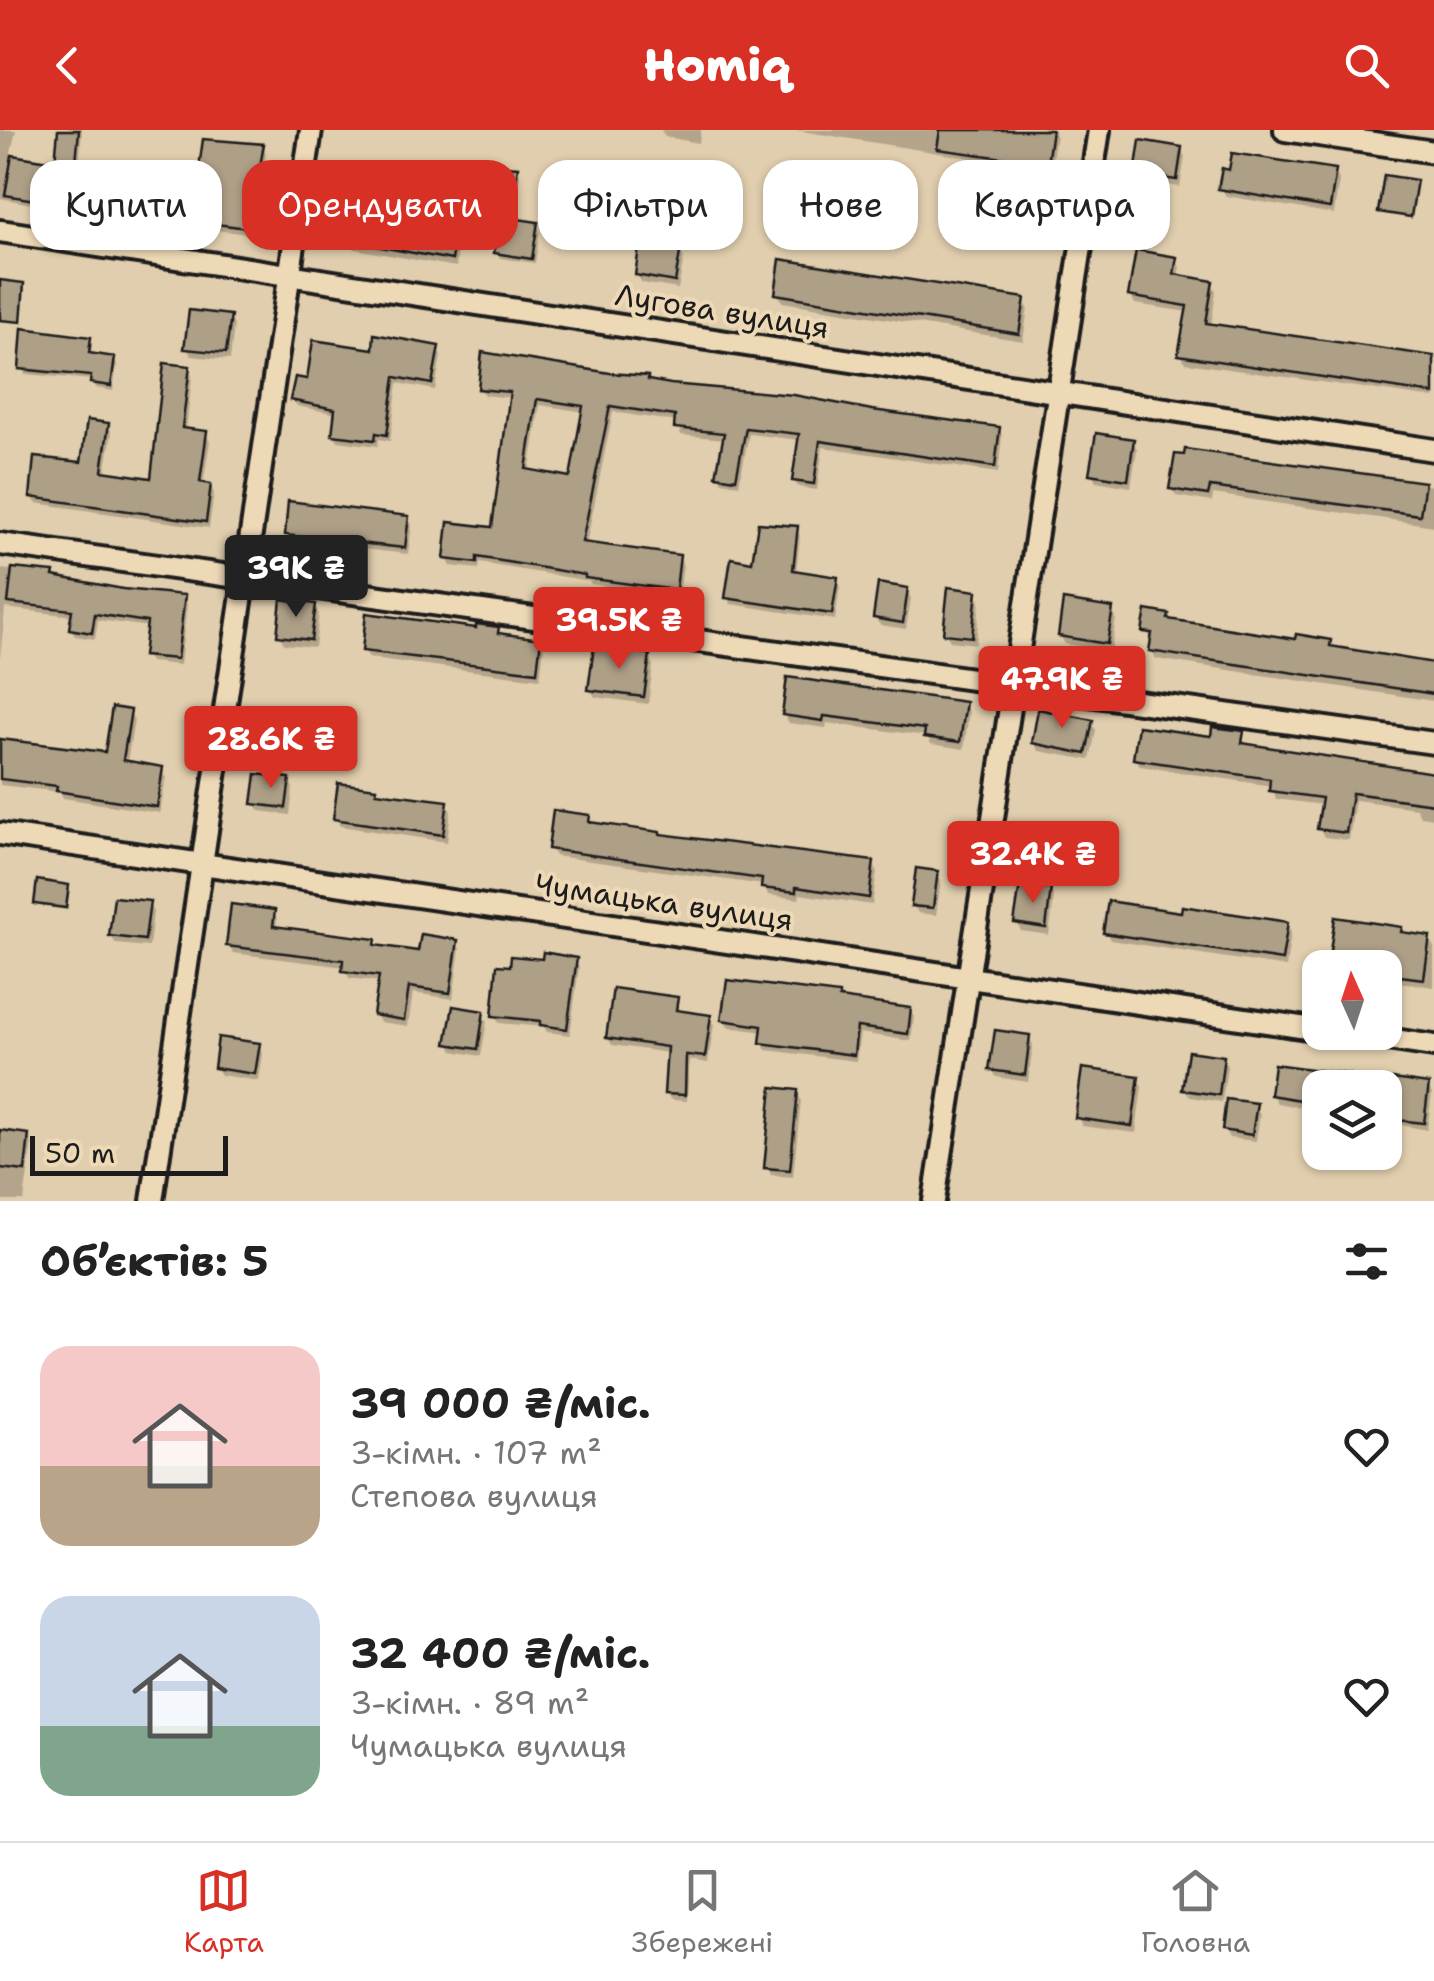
<!DOCTYPE html>
<html lang="uk">
<head>
<meta charset="utf-8">
<style>
  body { margin:0; font-family:"Shantell Sans",sans-serif; background:#f2f2f2; color:#222; height:100vh; display:flex; flex-direction:column; font-size:38px; white-space:nowrap }
  * { box-sizing:border-box; margin:0 }
  p { font-size:32px; color:#767676 }
  .icon { flex:none; width:55px; height:55px; fill:none; stroke:currentColor; stroke-width:2; stroke-linecap:round; stroke-linejoin:round }
  .map { position:relative; height:1071px; overflow:hidden }
  .side { display:flex; flex-direction:column; background:#fff; flex:1 }
  .side>* { flex:none }
  .banner { position:absolute; left:30px; top:30px; width:1375px; height:90px; display:flex; gap:20px }
  .needle { width:65px; rotate:357deg }
  .controls { position:absolute; left:1302px; top:820px; display:grid; gap:20px }
  .controls a { display:grid; place-items:center; width:100px; height:100px; border-radius:20px; background:#fff; box-shadow:0 2px 8px #0004; font-size:50px }
  .scale { position:absolute; left:30px; bottom:25px; width:198px; box-sizing:border-box; padding-left:10px; border:5px solid #1c1c1c; border-top:0; font-size:28px; line-height:35px; white-space:nowrap; color:#1c1c1c; -webkit-text-stroke:8px #eed9b7; paint-order:stroke }
  .price { position:absolute; translate:-50% -85px; padding:0 22px; border-radius:10px; background:#d93025; color:#fff; font-size:32px; line-height:65px; filter:drop-shadow(0 2px 5px #0008) }
  .price::after { content:''; position:absolute; left:50%; top:60px; width:30px; height:22px; margin-left:-15px; background:inherit; clip-path:polygon(0 0,100% 0,50% 100%) }
  .price.on { background:#222; color:#fff }
  ul { padding:0; list-style:none }
  li { display:flex; align-items:center; gap:30px; height:250px; padding:0 40px }
  li span { display:grid; place-items:center; flex:none; width:280px; height:200px; border-radius:30px; color:#555 }
  li>.icon { margin-inline-start:auto }
  span .icon { width:120px; height:120px; fill:#fffc; stroke-width:1 }
  li b { font-size:42px }
  h2 { display:flex; justify-content:space-between; align-items:center; height:120px; padding:0 40px; font-size:42px }
  .chip { padding:0 35px; border-radius:30px; background:#fff; box-shadow:0 2px 8px #0004; font-size:35px; line-height:90px }
  .chip.on { background:#d93025; color:#fff }
  header { display:flex; justify-content:space-between; align-items:center; height:130px; padding:0 40px; background:#d93025; color:#fff; font-size:45px; font-weight:800 }
  .tab-bar { display:flex; justify-content:space-around; align-items:center; height:140px; border-top:2px solid #e0e0e0; background:#fff; font-size:28px; color:#767676 }
  .tab-bar a { display:grid; justify-items:center; gap:5px }
  .tab-bar .on { color:#d93025 }
  .map>svg:first-child { display:block }
</style>
</head>
<body>
<header><svg class="icon" aria-label="back" viewBox="0 0 24 24"><path d="M15 5l-7 7 7 7"/></svg>Homiq<svg class="icon" aria-label="search" viewBox="0 0 24 24"><circle cx="10" cy="10" r="6"/><path d="M15 15l6 6"/></svg></header>
<div class="map">
<svg width="1434" height="1071" viewBox="0 0 1434 1071">
  <rect width="100%" height="100%" fill="#e1ceae"/>
  <filter id="ink" filterUnits="userSpaceOnUse"><feTurbulence type="fractalNoise" baseFrequency=".01" numOctaves="2"/><feDisplacementMap in="SourceGraphic" scale="20" xChannelSelector="R" yChannelSelector="G"/><feConvolveMatrix kernelMatrix="1 2 1 2 8 2 1 2 1" color-interpolation-filters="sRGB"/></filter>
  <g filter="url(#ink)">
    <g fill="#0003" fill-rule="evenodd">
      <polygon points="0,0 16,0 10,27 58,35 61,0 82,0 79,35 139,44 142,49 199,54 262,16 266,23 260,62 266,62 271,70 266,106 215,100 212,95 114,86 114,90 0,68"/>
      <polygon points="661,0 701,0 699,13 665,7"/>
      <polygon points="795,0 1053,0 1056,5 1050,41"/>
      <polygon points="1181,19 1185,27 1180,57 1142,51 1138,43"/>
      <polygon points="517,39 520,45 513,90 537,94 540,100 535,133 500,128 497,122 502,91 452,82 448,77"/>
      <polygon points="1335,42 1339,50 1334,84 1226,66 1221,58"/>
      <polygon points="456,95 460,103 456,137 355,119 350,111"/>
      <polygon points="679,120 684,128 678,159 642,153 637,145"/>
      <polygon points="1175,129 1180,137 1178,148 1211,153 1216,161 1211,196 1434,228 1434,268 1186,233 1181,225 1188,182 1135,174 1131,166"/>
      <polygon points="778,164 1023,170 1028,178 1023,211 782,172"/>
      <polygon points="229,187 234,195 230,230 191,226 187,218"/>
      <polygon points="89,210 92,215 91,225 114,229 117,235 113,261 96,258 93,250 25,244 22,238"/>
      <polygon points="437,219 441,226 435,260 398,253 390,311 379,309 378,316 338,311 334,304 337,284 297,276 293,269 309,252 375,221"/>
      <polygon points="188,238 192,246 186,301 205,304 210,311 203,355 210,356 214,363 209,398 36,373 32,366 83,335 108,295 112,303 105,344 153,351"/>
      <path d="M 649,252 L 998,299 L 1002,306 L 998,343 L 823,317 L 817,360 L 798,357 L 794,350 L 800,310 L 749,304 L 739,355 L 722,352 L 718,345 L 725,309 L 681,305 L 677,292 L 613,282 L 586,415 L 679,428 L 683,435 L 679,466 L 591,454 L 589,451 L 480,433 L 479,439 L 451,436 L 447,429 L 494,399 L 512,268 L 484,265 L 480,258 ZM 540,275 L 585,282 L 572,350 L 529,342 Z"/>
      <polygon points="1133,311 1137,319 1131,357 1096,351 1092,344"/>
      <polygon points="1187,322 1434,356 1434,396 1213,364 1212,372 1176,366 1171,358"/>
      <polygon points="408,388 412,395 408,424 291,411 287,404"/>
      <polygon points="796,399 800,406 796,443 836,449 840,456 835,490 731,474 728,468 754,434"/>
      <polygon points="0,439 52,444 55,449 123,462 183,467 187,474 180,535 150,532 146,525 149,497 98,490 95,509 75,506 71,499 73,486 5,478 0,529"/>
      <polygon points="906,460 911,468 906,499 880,495 875,488"/>
      <polygon points="976,463 980,471 976,514 950,511 945,503"/>
      <polygon points="314,476 319,484 315,517 284,514 280,506"/>
      <polygon points="1112,480 1116,488 1111,521 1065,514 1060,506"/>
      <polygon points="1168,486 1171,492 1297,511 1329,512 1333,519 1434,535 1434,571 1156,529 1152,521 1153,510 1145,501"/>
      <polygon points="497,499 501,506 539,511 544,518 540,549 369,528 364,520"/>
      <polygon points="649,527 653,535 648,574 595,567 590,559"/>
      <polygon points="964,574 969,582 964,619 931,614 927,606 827,593 826,598 789,593 784,585"/>
      <polygon points="130,583 134,590 127,633 162,639 166,647 160,683 63,668 60,662 0,655 0,611 107,625"/>
      <polygon points="1091,592 1096,600 1090,630 1039,621 1034,613"/>
      <polygon points="1242,604 1246,616 1434,644 1434,688 1420,686 1416,678 1355,670 1349,710 1324,707 1320,699 1323,675 1276,669 1272,656 1140,636 1136,628"/>
      <polygon points="289,650 293,658 290,685 260,681 255,673"/>
      <polygon points="375,660 378,665 446,673 451,681 447,712 340,696 336,689"/>
      <polygon points="588,688 592,695 872,733 877,741 872,775 800,764 799,769 768,765 764,755 555,726 550,718"/>
      <polygon points="936,743 941,751 936,785 918,783 913,775"/>
      <polygon points="68,757 67,780 38,776 37,773"/>
      <polygon points="1050,760 1054,768 1049,805 1021,801 1017,793"/>
      <polygon points="149,774 153,782 149,817 116,814 111,806"/>
      <polygon points="273,782 277,790 276,799 374,811 378,818 420,824 456,812 460,819 453,869 413,863 408,896 380,892 376,885 380,852 349,848 345,837 233,823 228,815"/>
      <polygon points="1286,794 1291,802 1286,837 1110,810 1106,802"/>
      <polygon points="1400,799 1404,805 1428,808 1434,817 1434,857 1385,850 1385,838 1333,838 1331,834"/>
      <polygon points="575,830 579,837 570,905 547,902 544,897 499,893 495,885"/>
      <polygon points="677,869 679,883 710,887 714,894 708,933 689,930 687,971 671,970 667,964 669,923 612,915 608,908"/>
      <polygon points="840,870 910,880 914,887 911,911 860,903 856,931 766,920 762,913 764,902 728,897 724,890"/>
      <polygon points="482,883 487,891 481,926 453,921 449,913"/>
      <polygon points="1029,907 1033,915 1028,952 996,947 992,939"/>
      <polygon points="258,915 263,923 259,951 221,945 216,937"/>
      <polygon points="1223,928 1227,936 1222,972 1190,967 1185,959"/>
      <polygon points="1276,937 1428,957 1432,964 1427,1000 1385,992 1385,958 1320,958 1320,981 1277,973 1272,965"/>
      <polygon points="1138,948 1142,956 1136,1003 1082,996 1078,988"/>
      <polygon points="797,962 801,970 793,1047 771,1045 767,1037"/>
      <polygon points="1255,976 1260,984 1256,1011 1229,1008 1225,1000"/>
      <polygon points="0,1003 28,1007 32,1013 24,1071 0,1071"/>
    </g>
    <g fill="#ae9f87" stroke="#1c1c1c" stroke-width="2.5" fill-rule="evenodd">
      <polygon points="58,0 79,0 76,32 141,42 140,47 197,52 203,9 264,14 256,59 268,60 263,100 208,93 209,88 111,80 111,83 5,65 12,25 55,32"/>
      <polygon points="940,0 1052,0 1047,34 937,19"/>
      <polygon points="1140,10 1182,17 1177,50 1135,44"/>
      <polygon points="1232,23 1336,39 1330,78 1218,59 1222,38 1229,40"/>
      <polygon points="475,34 518,37 511,88 538,92 532,129 494,123 500,87 446,77 449,53 472,57"/>
      <polygon points="1384,45 1417,50 1411,87 1378,82"/>
      <polygon points="353,75 458,92 452,130 348,111"/>
      <polygon points="640,111 681,117 675,152 635,145"/>
      <polygon points="1136,120 1177,127 1174,144 1213,151 1206,193 1434,226 1434,264 1178,225 1187,176 1128,166"/>
      <polygon points="780,129 1025,168 1019,204 775,164"/>
      <polygon points="0,150 24,153 21,192 0,190"/>
      <polygon points="189,180 231,185 226,223 184,219"/>
      <polygon points="22,198 91,207 89,223 115,227 111,256 90,253 91,246 19,239"/>
      <polygon points="374,204 439,216 432,254 395,247 387,305 376,303 375,310 332,305 335,279 290,270 295,247 307,249 313,210 373,219"/>
      <path d="M 482,222 L 610,243 L 648,246 L 648,250 L 671,254 L 794,265 L 872,280 L 1000,297 L 995,337 L 820,311 L 814,354 L 792,351 L 799,304 L 746,298 L 736,349 L 716,346 L 724,303 L 674,298 L 675,286 L 610,276 L 582,412 L 680,425 L 676,460 L 585,448 L 585,445 L 477,427 L 477,433 L 444,429 L 448,392 L 492,397 L 510,262 L 478,259 ZM 537,269 L 583,276 L 570,347 L 526,339 Z"/>
      <polygon points="164,233 190,236 182,298 207,301 200,352 211,354 206,392 30,367 34,327 81,332 87,290 109,293 102,341 151,348"/>
      <polygon points="1096,303 1134,309 1128,350 1089,344"/>
      <polygon points="1185,319 1425,352 1420,385 1210,357 1208,365 1169,359 1175,324 1184,325"/>
      <polygon points="288,371 409,386 405,418 285,405"/>
      <polygon points="758,393 798,396 793,440 838,447 832,484 725,468 731,428 752,432"/>
      <polygon points="12,438 54,442 53,446 123,459 185,465 177,529 143,526 147,492 95,484 92,503 69,499 72,480 8,473"/>
      <polygon points="878,453 908,458 903,493 873,488"/>
      <polygon points="948,457 977,461 972,507 943,504"/>
      <polygon points="281,469 316,474 311,510 277,506"/>
      <polygon points="1063,470 1113,478 1107,514 1058,506"/>
      <polygon points="1146,480 1169,484 1168,489 1295,509 1296,504 1331,510 1330,516 1434,533 1434,564 1149,521 1152,503 1142,502"/>
      <polygon points="366,483 476,498 476,494 499,497 498,503 541,509 537,542 362,521"/>
      <polygon points="594,516 650,524 644,567 588,560"/>
      <polygon points="787,547 966,572 960,612 924,607 925,599 824,586 823,591 782,585"/>
      <polygon points="112,577 131,580 123,630 163,637 157,677 56,661 57,656 0,649 0,609 105,622"/>
      <polygon points="1038,579 1093,590 1086,624 1032,613"/>
      <polygon points="1138,596 1211,606 1212,597 1244,601 1242,613 1434,643 1434,674 1352,663 1346,703 1317,699 1322,668 1269,661 1270,649 1133,629"/>
      <polygon points="256,644 290,648 286,678 252,674"/>
      <polygon points="338,653 377,658 376,662 448,671 443,705 333,689"/>
      <polygon points="553,680 590,685 589,692 660,702 660,704 874,731 869,768 796,757 796,762 761,758 762,749 548,719"/>
      <polygon points="916,738 938,741 933,778 911,776"/>
      <polygon points="37,750 69,755 66,778 34,774"/>
      <polygon points="1020,754 1051,758 1046,798 1014,793"/>
      <polygon points="114,767 150,771 145,810 109,806"/>
      <polygon points="1108,771 1181,782 1182,776 1288,792 1282,830 1103,803"/>
      <polygon points="231,774 275,780 273,796 376,809 375,815 418,821 421,804 458,810 450,863 409,857 404,890 373,885 379,846 342,841 343,830 226,816"/>
      <polygon points="1335,787 1402,797 1401,802 1430,806 1424,849 1392,845 1393,838 1328,835"/>
      <polygon points="543,822 577,828 567,899 540,895 540,891 492,886 497,835 510,836 511,826 542,829"/>
      <polygon points="727,850 839,864 839,868 911,878 908,904 857,897 854,925 760,913 762,896 721,890"/>
      <polygon points="613,858 678,867 676,880 711,885 705,927 686,925 685,965 664,964 667,917 606,908"/>
      <polygon points="453,876 484,881 478,919 446,914"/>
      <polygon points="995,900 1030,905 1025,945 989,940"/>
      <polygon points="218,907 260,913 255,944 214,938"/>
      <polygon points="1188,921 1224,926 1219,965 1182,960"/>
      <polygon points="1274,934 1349,944 1349,958 1302,958 1300,970 1270,965"/>
      <polygon points="1082,938 1139,946 1132,996 1075,988"/>
      <polygon points="1393,949 1429,954 1424,993 1388,989"/>
      <polygon points="772,957 798,960 790,1040 764,1038"/>
      <polygon points="1226,969 1257,973 1252,1005 1222,1000"/>
      <polygon points="0,1000 29,1004 25,1041 0,1038"/>
    </g>
    <g fill="none" stroke-linecap="round" stroke-linejoin="round">
      <g stroke="#1c1c1c" stroke-width="28">
        <g id="minor">
          <polyline points="1285,0 1434,22"/>
          <polyline points="0,101 1434,320"/>
          <polyline points="0,414 1434,613"/>
          <polyline points="0,704 1320,900"/>
          <polyline points="1340,902 1434,916"/>
          <polyline points="152,1071 311,0"/>
          <polyline points="934,1071 1099,0"/>
        </g>
      </g>
      <use href="#minor" stroke="#eed9b7" stroke-width="20"/>
    </g>
  </g>
  <g text-anchor="middle" dominant-baseline="central" stroke-width="8" stroke-linejoin="round" paint-order="stroke">
    <g font-size="30" fill="#1c1c1c" stroke="#eed9b7">
      <text transform="translate(722 181) rotate(9)">Лугова вулиця</text>
      <text transform="translate(664 772) rotate(8)">Чумацька вулиця</text>
    </g>
  </g>
</svg>
<div class="controls">
<a><svg class="needle" viewBox="-14 -14 28 28"><path d="M0-13l5 13h-10z" fill="#e53935"/><path d="M0 13l5-13h-10z" fill="#767676"/></svg></a>
<a><svg class="icon" aria-label="layers" viewBox="0 0 24 24"><path d="M12 4l9 5-9 5-9-5zM3 14l9 5 9-5"/></svg></a>
</div>
<div class="scale">50 m</div>
<b class="price on" style="left:296px;top:490px">39K ₴</b>
<b class="price" style="left:619px;top:542px">39.5K ₴</b>
<b class="price" style="left:1062px;top:601px">47.9K ₴</b>
<b class="price" style="left:271px;top:661px">28.6K ₴</b>
<b class="price" style="left:1033px;top:776px">32.4K ₴</b>
<div class="banner">
<a class="chip">Купити</a>
<a class="chip on">Орендувати</a>
<a class="chip">Фільтри</a>
<a class="chip">Нове</a>
<a class="chip">Квартира</a>
</div>
</div>
<section class="side">
<h2>Об’єктів: 5<svg class="icon" aria-label="filters" viewBox="0 0 24 24"><path d="M4 7h16M4 17h16"/><circle cx="9" cy="7" r="2"/><circle cx="15" cy="17" r="2"/></svg></h2>
<ul>
<li><span style="background:linear-gradient(#f6c9c9 60%,#b9a48a 0)"><svg class="icon" aria-label="home" viewBox="0 0 24 24"><path d="M3 11l9-7 9 7M6 9v11h12V9"/></svg></span><div><b>39 000 ₴/міс.</b><p>3-кімн. · 107 m²</p><p>Степова вулиця</p></div><svg class="icon" aria-label="heart" viewBox="0 0 24 24"><path d="M12 20l-8-8c-3-5 5-10 8-4 3-6 11-1 8 4z"/></svg></li>
<li><span style="background:linear-gradient(#c9d6e8 65%,#7fa58c 0)"><svg class="icon" aria-label="home" viewBox="0 0 24 24"><path d="M3 11l9-7 9 7M6 9v11h12V9"/></svg></span><div><b>32 400 ₴/міс.</b><p>3-кімн. · 89 m²</p><p>Чумацька вулиця</p></div><svg class="icon" aria-label="heart" viewBox="0 0 24 24"><path d="M12 20l-8-8c-3-5 5-10 8-4 3-6 11-1 8 4z"/></svg></li>
</ul>
</section>
<nav class="tab-bar">
<a class="on"><svg class="icon" aria-label="map" viewBox="0 0 24 24"><path d="M3 6l6-2 6 2 6-2v14l-6 2-6-2-6 2zM9 4v14M15 6v14"/></svg>Карта</a>
<a><svg class="icon" aria-label="saved" viewBox="0 0 24 24"><path d="M7 4h10v16l-5-4-5 4z"/></svg>Збережені</a>
<a><svg class="icon" aria-label="home" viewBox="0 0 24 24"><path d="M3 11l9-7 9 7M6 9v11h12V9"/></svg>Головна</a>
</nav>
</body>
</html>
